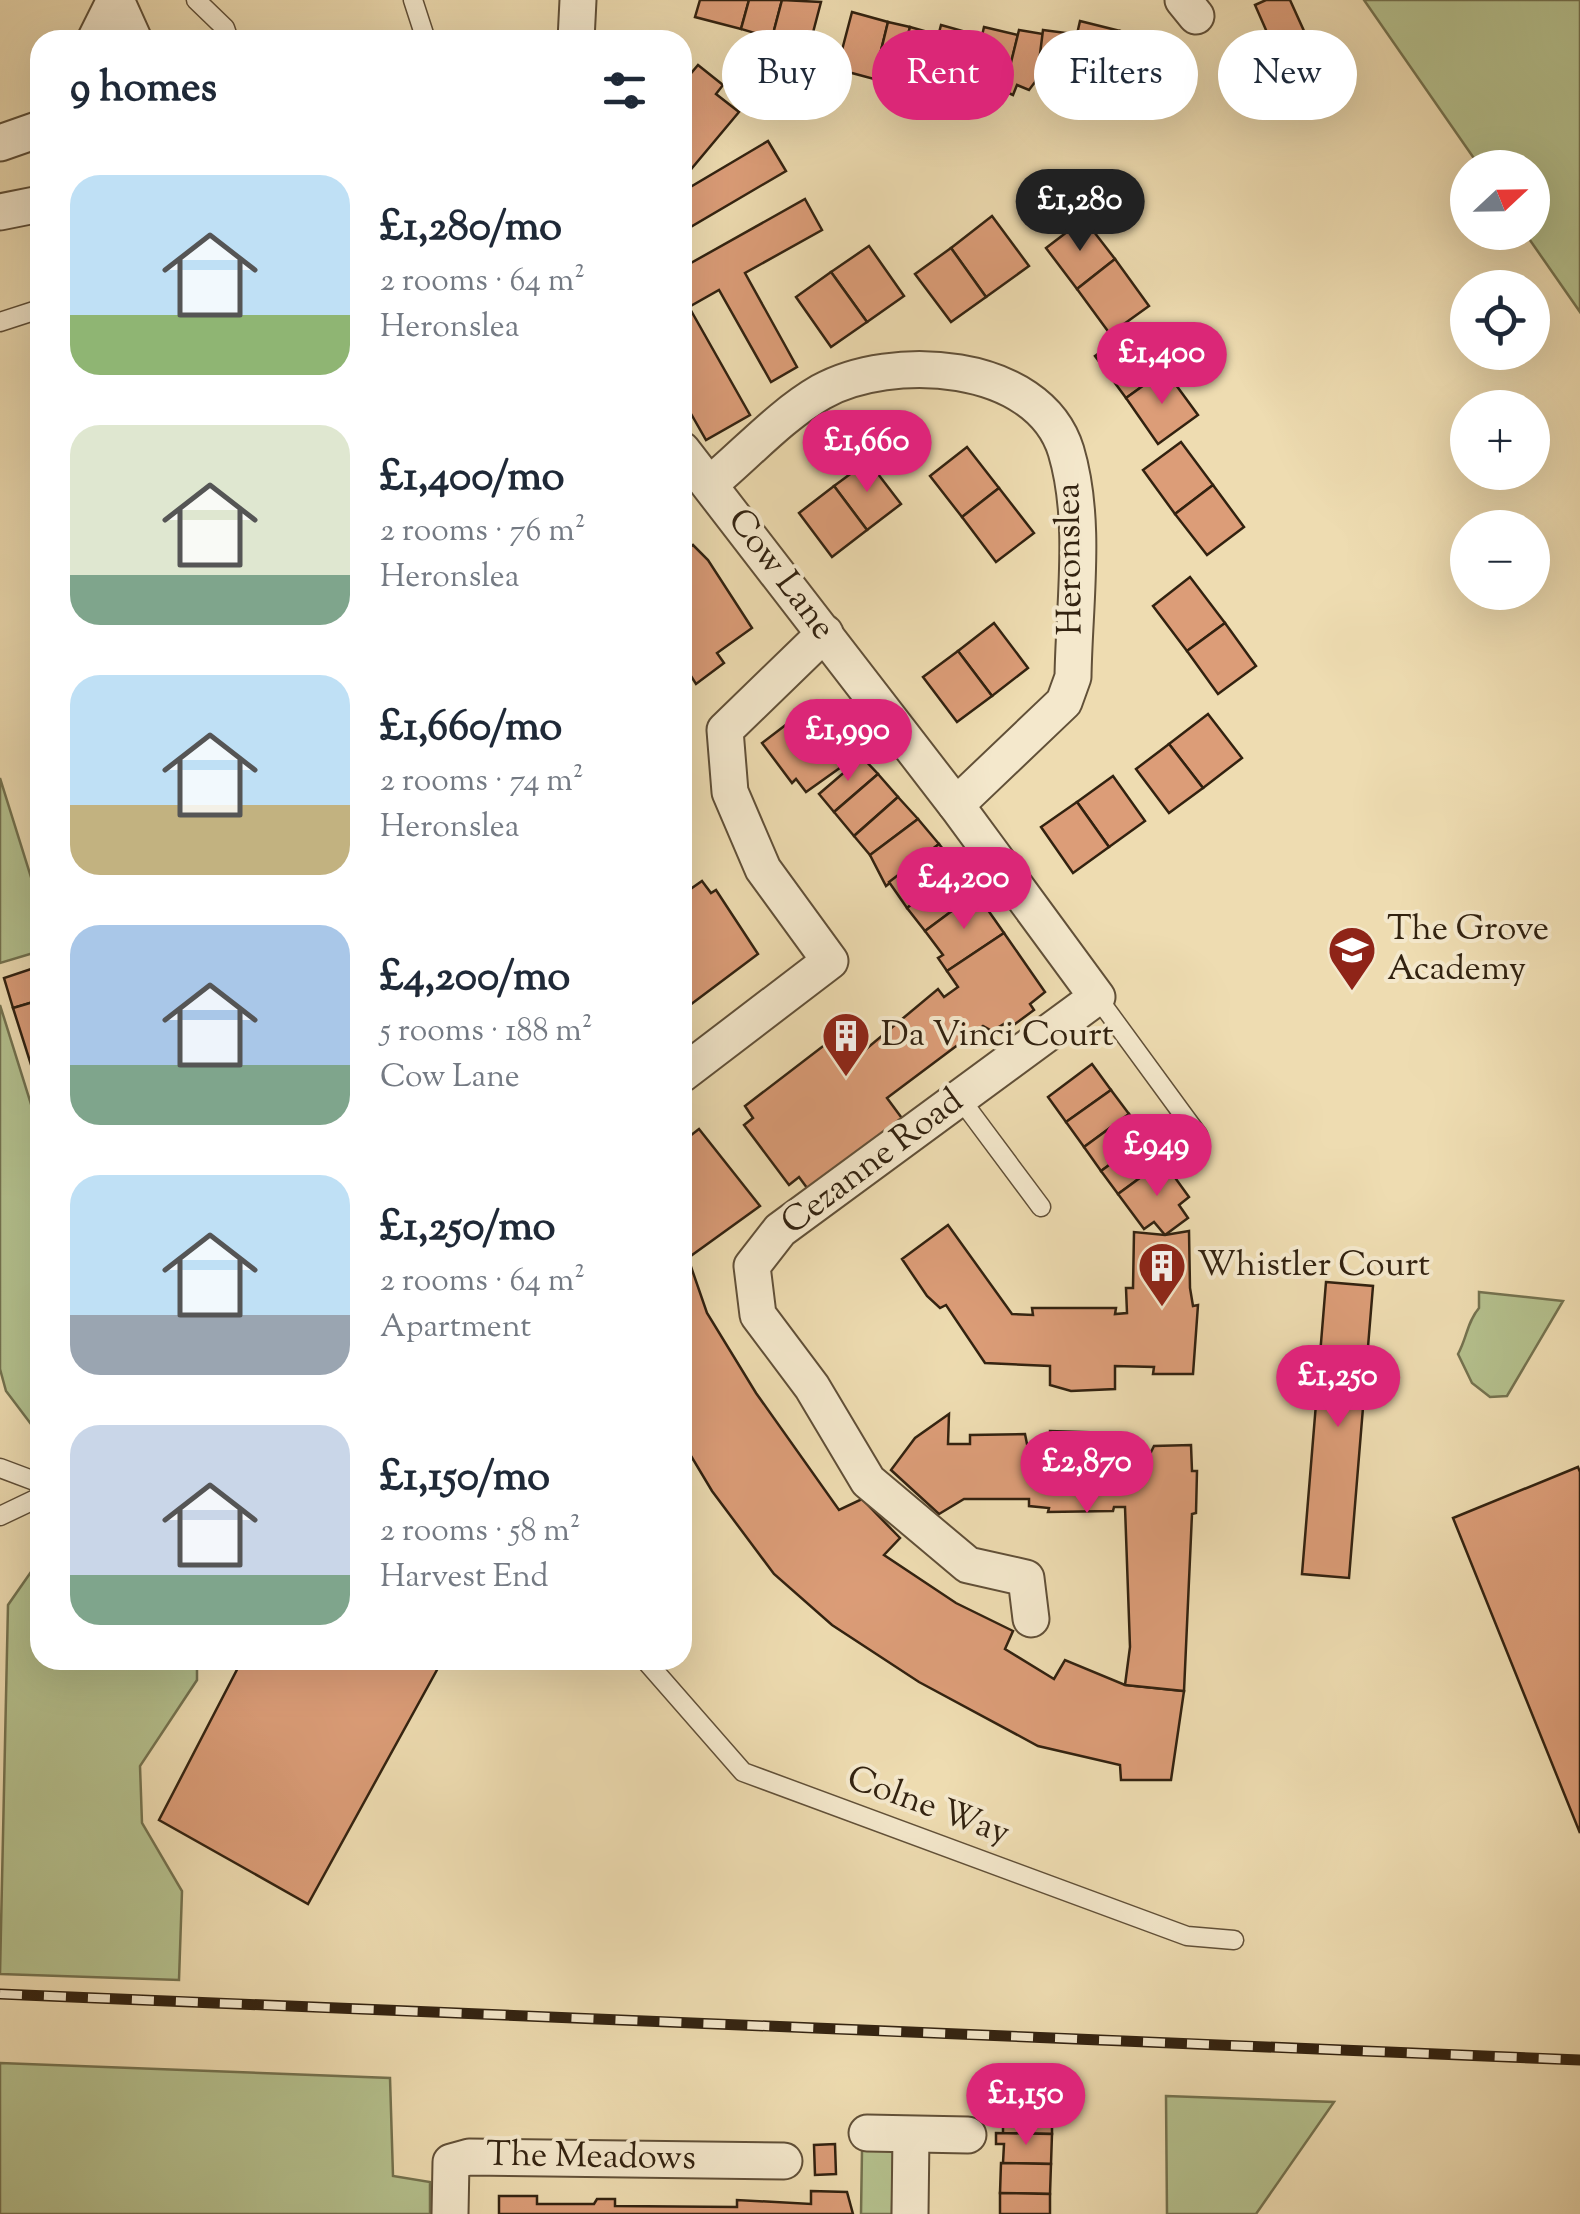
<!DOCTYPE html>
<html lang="en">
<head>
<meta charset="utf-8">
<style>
  body { margin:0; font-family:"Sorts Mill Goudy",serif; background:#f2f2f3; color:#1f2937; height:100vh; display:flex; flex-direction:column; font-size:38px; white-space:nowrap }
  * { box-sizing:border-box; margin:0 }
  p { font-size:32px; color:#747a83 }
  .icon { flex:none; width:55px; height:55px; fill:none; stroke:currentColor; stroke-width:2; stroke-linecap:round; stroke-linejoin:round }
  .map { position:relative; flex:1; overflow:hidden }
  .panel { position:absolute; left:30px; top:30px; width:662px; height:1640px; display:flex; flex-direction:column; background:#fff; border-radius:30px; box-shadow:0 10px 40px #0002 }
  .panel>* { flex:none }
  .guide { position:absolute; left:722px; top:30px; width:708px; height:90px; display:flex; gap:20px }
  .needle { width:65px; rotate:68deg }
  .buttons { position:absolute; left:1450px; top:150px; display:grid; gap:20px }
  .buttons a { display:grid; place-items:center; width:100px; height:100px; border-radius:50%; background:#fff; box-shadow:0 10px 40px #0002; font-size:50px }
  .price { position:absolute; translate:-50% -85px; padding:0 22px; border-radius:35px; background:#db2777; color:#fff; font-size:32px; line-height:65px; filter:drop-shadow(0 2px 5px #0008) }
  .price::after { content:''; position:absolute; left:50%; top:60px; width:30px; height:22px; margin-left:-15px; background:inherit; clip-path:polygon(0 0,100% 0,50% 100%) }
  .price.selected { background:#222; color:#fff }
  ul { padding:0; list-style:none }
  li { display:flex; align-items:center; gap:30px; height:250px; padding:0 40px }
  li span { display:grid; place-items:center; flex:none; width:280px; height:200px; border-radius:30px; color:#555 }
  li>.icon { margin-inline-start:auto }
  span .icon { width:120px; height:120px; fill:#fffc; stroke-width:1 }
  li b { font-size:42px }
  h2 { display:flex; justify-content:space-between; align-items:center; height:120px; padding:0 40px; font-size:42px }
  .pill { padding:0 35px; border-radius:45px; background:#fff; box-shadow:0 10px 40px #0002; font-size:35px; line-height:90px }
  .pill.selected { background:#db2777; color:#fff }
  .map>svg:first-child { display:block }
</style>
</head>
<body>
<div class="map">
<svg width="1580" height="2214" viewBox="0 0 1580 2214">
  <rect width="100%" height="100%" fill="#eedcb1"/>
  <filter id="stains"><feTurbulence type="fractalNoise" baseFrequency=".002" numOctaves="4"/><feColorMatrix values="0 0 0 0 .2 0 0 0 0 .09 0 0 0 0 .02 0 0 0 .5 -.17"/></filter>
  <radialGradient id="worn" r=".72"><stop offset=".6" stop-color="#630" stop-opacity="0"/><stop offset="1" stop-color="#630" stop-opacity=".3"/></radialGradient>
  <g fill="#b5c18e" stroke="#74724f" stroke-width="2.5">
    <polygon points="1364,0 1580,0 1580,312 1525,233 1532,232 1532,168 1480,167"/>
    <polygon points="0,778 40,906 40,951 0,963"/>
    <polygon points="0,1005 40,1133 40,1436 6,1391 0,1369"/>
    <path d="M 1479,1292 L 1563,1301 L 1507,1396 L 1490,1397 L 1472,1383 L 1458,1354 C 1467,1338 1467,1322 1479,1308 Z"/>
    <polygon points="40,1559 40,1660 197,1660 197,1680 140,1766 142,1823 182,1891 179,1980 0,1974 8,1605"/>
    <polygon points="0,2063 390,2078 393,2176 430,2182 430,2214 0,2214"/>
    <polygon points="1166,2096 1334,2102 1256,2214 1167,2214"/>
    <polygon points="862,2150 893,2151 892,2214 861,2214"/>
  </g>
  <g fill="#dc9d78" stroke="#322210" stroke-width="2.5">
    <polygon points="700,0 749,0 741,29 695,17"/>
    <polygon points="749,0 782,0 772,38 741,29"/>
    <polygon points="782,0 821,2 805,63 768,53"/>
    <polygon points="1266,0 1290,0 1304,31 1273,46 1255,5"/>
    <polygon points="852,12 888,22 874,79 837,69"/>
    <polygon points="1080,21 1120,31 1112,66 1072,56"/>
    <polygon points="888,22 910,27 895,84 874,79"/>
    <polygon points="941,25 970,33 955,87 927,79"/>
    <polygon points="910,27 939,35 923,92 895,84"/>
    <polygon points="984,27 1018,35 1005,87 972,79"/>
    <polygon points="1019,30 1043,34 1041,63 1035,82 1029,90 1017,85 1013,95 1004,91"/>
    <polygon points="1043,30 1074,34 1063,86 1037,78"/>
    <polygon points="1120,31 1164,41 1156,76 1112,66"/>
    <polygon points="698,65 723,85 716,94 739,112 682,180 682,84"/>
    <polygon points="768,141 786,171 682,232 682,192"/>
    <polygon points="805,199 822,230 745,273 797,367 771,382 719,290 689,307 750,415 706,440 682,398 682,268"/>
    <polygon points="992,216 1029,266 986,297 951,248"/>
    <polygon points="1084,219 1115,259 1077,289 1046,248"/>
    <polygon points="869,246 904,296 867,322 831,272"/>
    <polygon points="951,248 986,297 951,322 915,274"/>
    <polygon points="1115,259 1149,306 1110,334 1077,289"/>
    <polygon points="831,272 867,322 831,347 796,297"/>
    <polygon points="1135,327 1165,370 1126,398 1095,356"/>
    <polygon points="1165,370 1198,415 1158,444 1126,398"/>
    <polygon points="1181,442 1213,485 1175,514 1143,470"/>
    <polygon points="967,447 999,488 962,517 930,476"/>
    <polygon points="868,461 901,504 867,530 834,486"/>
    <polygon points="1213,485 1244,527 1207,555 1175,514"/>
    <polygon points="834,486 867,530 832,557 799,513"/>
    <polygon points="999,488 1034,533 996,562 962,517"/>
    <polygon points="693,545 708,560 752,628 717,653 724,663 696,684 691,676 682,683 682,553"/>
    <polygon points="1190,577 1225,623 1187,651 1153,606"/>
    <polygon points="994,623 1028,668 992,696 958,651"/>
    <polygon points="1225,623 1256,666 1218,694 1187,651"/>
    <polygon points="958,651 992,696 957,722 923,677"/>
    <polygon points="817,701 853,749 846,754 851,760 806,792 796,779 792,783 762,743"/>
    <polygon points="1208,714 1242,758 1203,788 1169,744"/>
    <polygon points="1169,744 1203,788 1169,813 1136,769"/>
    <polygon points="862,757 878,774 834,812 819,794"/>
    <polygon points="878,774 898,797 854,836 834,812"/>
    <polygon points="1113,776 1145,821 1109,847 1077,802"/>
    <polygon points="898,797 918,819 870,855 854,836"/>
    <polygon points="1077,802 1109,847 1073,873 1041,827"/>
    <polygon points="918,819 939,844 886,886 870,855"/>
    <polygon points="939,844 959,869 907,908 889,882"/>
    <polygon points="959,869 976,893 925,931 907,908"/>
    <polygon points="702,881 711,893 716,890 758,954 682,1011 682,895"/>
    <polygon points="976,893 1004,933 947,971 938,958 943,955 925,931"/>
    <polygon points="1004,933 1045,992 1030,1004 1034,1010 1015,1024 1009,1021 992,1031 983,1026 887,1098 904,1121 810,1192 799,1177 789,1185 744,1125 753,1118 745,1106 835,1037 853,1060 938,989 944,997 958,987 947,971"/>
    <polygon points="40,966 40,1000 13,1008 4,978"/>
    <polygon points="40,1000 40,1093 13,1008"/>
    <polygon points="1092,1064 1111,1090 1066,1122 1048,1097"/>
    <polygon points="1111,1090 1129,1114 1084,1147 1066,1122"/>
    <polygon points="1129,1114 1146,1138 1101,1171 1084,1147"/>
    <polygon points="699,1129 760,1206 688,1258 707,1313 756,1393 839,1510 862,1499 900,1538 884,1555 956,1603 1013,1631 1005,1649 1054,1679 1065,1660 1125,1685 1184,1691 1171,1780 1121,1780 1120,1765 1038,1746 919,1682 832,1625 774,1574 712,1491 682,1441 682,1142"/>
    <polygon points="1146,1138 1163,1161 1118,1194 1101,1171"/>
    <polygon points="1163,1161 1189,1197 1179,1205 1188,1218 1165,1235 1154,1222 1144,1229 1118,1194"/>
    <polygon points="948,1225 1012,1314 1033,1315 1032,1308 1116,1308 1115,1314 1127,1313 1126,1288 1133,1288 1134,1232 1165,1235 1189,1231 1190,1288 1193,1306 1198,1305 1193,1374 1153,1374 1154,1367 1115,1366 1115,1389 1071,1391 1050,1385 1050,1366 985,1363 946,1305 940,1308 927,1296 902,1259"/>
    <polygon points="1326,1282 1373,1286 1349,1578 1302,1574"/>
    <polygon points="949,1414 948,1444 970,1444 970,1435 1025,1434 1027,1444 1049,1447 1050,1431 1114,1433 1115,1452 1151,1452 1154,1446 1191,1445 1192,1471 1197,1471 1196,1513 1192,1514 1184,1691 1125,1685 1130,1647 1125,1507 1114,1507 1113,1511 1048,1512 1049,1508 1029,1506 1029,1499 964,1499 939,1514 891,1470 915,1438"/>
    <polygon points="1578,1467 1580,1472 1580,1833 1453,1518"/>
    <polygon points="242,1660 423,1660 438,1668 308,1904 159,1820"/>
    <polygon points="997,2099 1052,2101 1052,2134 1003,2133 1003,2115 997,2115"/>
    <polygon points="996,2133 1052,2134 1051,2164 1003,2163 1004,2144 996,2144"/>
    <polygon points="835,2144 836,2174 815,2175 814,2145"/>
    <polygon points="1001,2163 1051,2164 1050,2194 1000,2193"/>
    <polygon points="811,2191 847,2192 853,2214 499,2214 499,2196 537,2196 537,2204 594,2204 597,2199 615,2199 615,2206 737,2207 737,2200 811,2204"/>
    <polygon points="1000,2193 1050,2194 1050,2214 1000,2214"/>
  </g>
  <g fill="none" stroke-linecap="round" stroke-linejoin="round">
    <g stroke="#615038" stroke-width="21">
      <g id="lane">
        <polyline points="196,0 225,28 229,40"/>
        <polyline points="413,0 426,40"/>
        <polyline points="0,322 40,309"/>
        <polyline points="1097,997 1198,1135"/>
        <polyline points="959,1097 1041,1207"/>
        <polyline points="0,1468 40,1483"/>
        <polyline points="0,1516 40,1497"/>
        <polyline points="645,1660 743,1772 1187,1936 1234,1940"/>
      </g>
    </g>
    <g stroke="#615038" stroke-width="39">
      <g id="street">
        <polyline points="116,0 134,40"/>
        <polyline points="1183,0 1196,16"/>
        <polyline points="95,40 115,0"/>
        <polyline points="576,40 578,0"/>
        <polyline points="0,143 40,129"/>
        <polyline points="0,212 40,204"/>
        <polyline points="682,450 956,805 1097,997 780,1230 752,1266 758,1315 812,1387 868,1481 968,1565 1026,1578 1031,1619"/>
        <path d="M 710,484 C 745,455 781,415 821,392 C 890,353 1038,360 1066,451 C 1087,521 1074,605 1073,677 L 1064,702 L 956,805"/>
        <polyline points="682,1074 830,961 763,869 730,792 725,730 825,633"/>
        <polyline points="867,2133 968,2135"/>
        <polyline points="450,2214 451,2162 469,2157 784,2161"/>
        <polyline points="910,2214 911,2135"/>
      </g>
    </g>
    <use href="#lane" stroke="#f4e8cc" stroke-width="18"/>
    <use href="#street" stroke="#f4e8cc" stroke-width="35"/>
    <g stroke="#322210" stroke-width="11">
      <polyline id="rail" points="0,1994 1580,2060"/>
    </g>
    <use href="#rail" stroke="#f4e8cc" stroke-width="8" stroke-dasharray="22" stroke-linecap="butt"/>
  </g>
  <defs>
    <g id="school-pin" transform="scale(2.5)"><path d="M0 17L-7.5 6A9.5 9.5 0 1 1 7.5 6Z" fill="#8f2418" stroke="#f4e8cc"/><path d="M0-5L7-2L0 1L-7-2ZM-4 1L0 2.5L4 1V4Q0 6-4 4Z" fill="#fff"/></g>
    <g id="building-pin" transform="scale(2.5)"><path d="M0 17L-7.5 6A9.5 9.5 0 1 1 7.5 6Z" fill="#8f2418" stroke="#f4e8cc"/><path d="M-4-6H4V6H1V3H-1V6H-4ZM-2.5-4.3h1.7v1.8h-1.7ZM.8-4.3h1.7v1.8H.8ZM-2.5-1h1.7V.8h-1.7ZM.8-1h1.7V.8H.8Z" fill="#fff"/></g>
  </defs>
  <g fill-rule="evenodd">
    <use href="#school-pin" x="1352" y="950"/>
    <use href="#building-pin" x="846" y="1036"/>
    <use href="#building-pin" x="1162" y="1266"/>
  </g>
  <g text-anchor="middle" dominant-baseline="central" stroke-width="8" stroke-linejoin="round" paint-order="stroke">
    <g font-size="35" fill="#322210" stroke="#f4e8cc">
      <text transform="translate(1071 559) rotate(-91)">Heronslea</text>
      <text transform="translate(780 575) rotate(53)">Cow Lane</text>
      <text transform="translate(873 1163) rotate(-37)">Cezanne Road</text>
      <text transform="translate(928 1807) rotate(20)">Colne Way</text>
      <text transform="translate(591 2158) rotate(1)">The Meadows</text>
    </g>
    <g font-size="35" fill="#322210" stroke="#f4e8cc" text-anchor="start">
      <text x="1387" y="930">The Grove<tspan x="1387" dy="40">Academy</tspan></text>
      <text x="881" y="1036">Da Vinci Court</text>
      <text x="1197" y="1266">Whistler Court</text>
    </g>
  </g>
  <rect width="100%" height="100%" filter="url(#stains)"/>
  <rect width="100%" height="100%" fill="url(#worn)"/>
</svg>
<div class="buttons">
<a><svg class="needle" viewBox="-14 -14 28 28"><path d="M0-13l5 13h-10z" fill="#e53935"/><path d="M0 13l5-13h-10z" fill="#747a83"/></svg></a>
<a><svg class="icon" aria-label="locate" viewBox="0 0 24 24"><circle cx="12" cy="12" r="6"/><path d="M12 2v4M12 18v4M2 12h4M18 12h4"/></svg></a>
<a>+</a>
<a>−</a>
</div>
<b class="price selected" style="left:1080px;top:254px">£1,280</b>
<b class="price" style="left:1162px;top:407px">£1,400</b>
<b class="price" style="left:867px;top:495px">£1,660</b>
<b class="price" style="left:848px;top:784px">£1,990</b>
<b class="price" style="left:964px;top:932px">£4,200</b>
<b class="price" style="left:1157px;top:1199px">£949</b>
<b class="price" style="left:1338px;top:1430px">£1,250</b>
<b class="price" style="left:1087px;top:1516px">£2,870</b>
<b class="price" style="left:1026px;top:2148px">£1,150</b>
<div class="guide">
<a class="pill">Buy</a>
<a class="pill selected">Rent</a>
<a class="pill">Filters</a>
<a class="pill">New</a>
</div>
<section class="panel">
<h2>9 homes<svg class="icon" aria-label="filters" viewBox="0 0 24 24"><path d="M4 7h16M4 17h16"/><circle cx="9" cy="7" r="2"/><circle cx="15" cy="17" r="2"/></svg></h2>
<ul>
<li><span style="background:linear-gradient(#bfe0f5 70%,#8fb573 0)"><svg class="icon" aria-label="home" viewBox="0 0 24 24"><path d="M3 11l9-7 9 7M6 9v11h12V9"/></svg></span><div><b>£1,280/mo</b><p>2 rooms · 64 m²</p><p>Heronslea</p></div></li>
<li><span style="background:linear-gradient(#dfe7d0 75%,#7fa58c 0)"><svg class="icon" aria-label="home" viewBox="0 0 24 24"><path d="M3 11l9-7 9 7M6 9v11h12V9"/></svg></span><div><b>£1,400/mo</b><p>2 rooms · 76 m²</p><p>Heronslea</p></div></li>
<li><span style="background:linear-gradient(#bfe0f5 65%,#c2b280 0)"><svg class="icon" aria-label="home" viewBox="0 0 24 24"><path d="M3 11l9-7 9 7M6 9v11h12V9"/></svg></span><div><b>£1,660/mo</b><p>2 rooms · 74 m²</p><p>Heronslea</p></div></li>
<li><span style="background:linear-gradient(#a9c7e8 70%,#7fa58c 0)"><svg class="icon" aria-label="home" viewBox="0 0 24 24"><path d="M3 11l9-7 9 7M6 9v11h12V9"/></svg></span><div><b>£4,200/mo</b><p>5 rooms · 188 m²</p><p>Cow Lane</p></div></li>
<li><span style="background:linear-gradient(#bfe0f5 70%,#9aa5b1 0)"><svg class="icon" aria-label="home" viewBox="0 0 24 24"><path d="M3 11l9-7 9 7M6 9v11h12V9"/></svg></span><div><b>£1,250/mo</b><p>2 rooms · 64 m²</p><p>Apartment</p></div></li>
<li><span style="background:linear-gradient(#c9d6e8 75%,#7fa58c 0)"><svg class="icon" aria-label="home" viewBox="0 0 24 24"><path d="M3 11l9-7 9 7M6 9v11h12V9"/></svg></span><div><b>£1,150/mo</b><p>2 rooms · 58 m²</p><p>Harvest End</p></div></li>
</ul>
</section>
</div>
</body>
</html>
